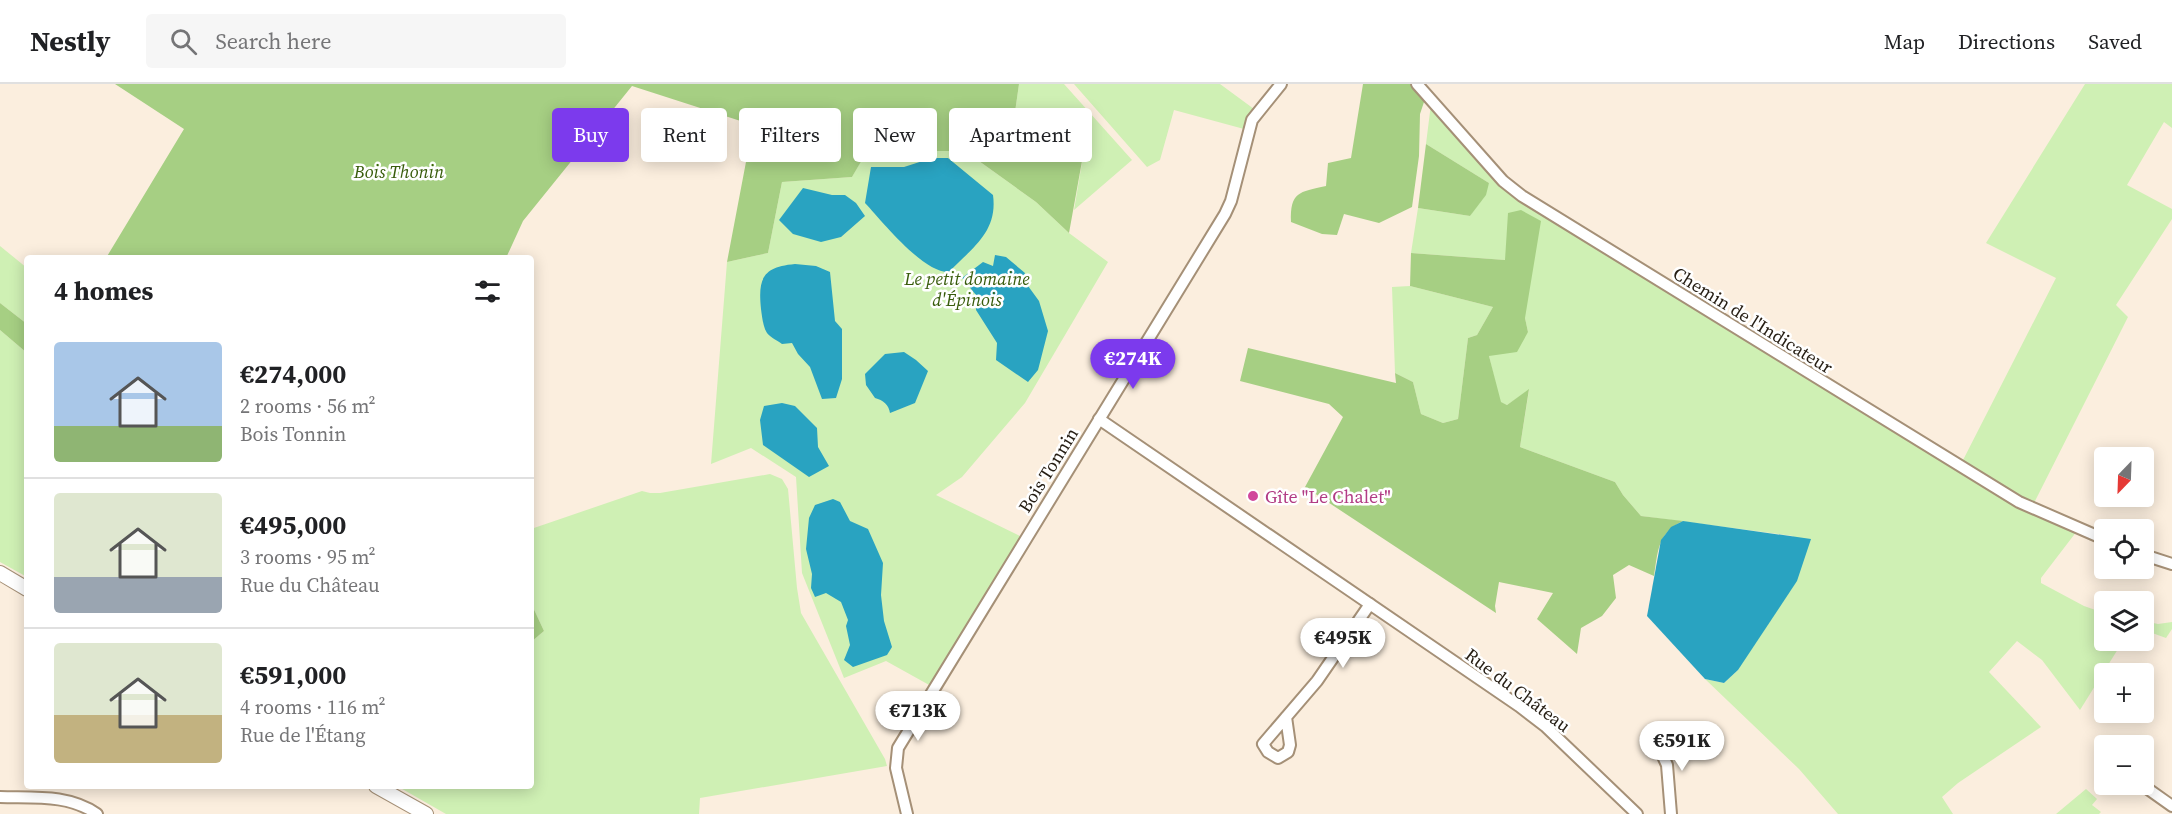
<!DOCTYPE html>
<html lang="en">
<head>
<meta charset="utf-8">
<style>
  body { margin:0; font-family:"Source Serif 4",serif; background:#f6f6f6; color:#202124; height:100vh; display:flex; flex-direction:column; font-size:22px; white-space:nowrap }
  * { box-sizing:border-box; margin:0 }
  p { font-size:20px; color:#757577 }
  .icon { flex:none; width:33px; height:33px; fill:none; stroke:currentColor; stroke-width:2; stroke-linecap:round; stroke-linejoin:round }
  .map { position:relative; flex:1; overflow:hidden }
  .sheet { position:absolute; left:24px; top:171px; width:510px; height:534px; display:flex; flex-direction:column; background:#fff; border-radius:6px; box-shadow:0 3px 15px #0003 }
  .sheet>* { flex:none }
  .guide { position:absolute; left:552px; top:24px; width:570px; height:54px; display:flex; gap:12px }
  .needle { width:39px; rotate:203deg }
  .buttons { position:absolute; left:2094px; top:363px; display:grid; gap:12px }
  .buttons a { display:grid; place-items:center; width:60px; height:60px; border-radius:6px; background:#fff; box-shadow:0 3px 15px #0003; font-size:30px }
  .price { position:absolute; translate:-50% -51px; padding:0 14px; border-radius:21px; background:#fff; color:#222; font-size:20px; line-height:39px; filter:drop-shadow(0 2px 3px #0008) }
  .price::after { content:''; position:absolute; left:50%; top:36px; width:18px; height:14px; margin-left:-9px; background:inherit; clip-path:polygon(0 0,100% 0,50% 100%) }
  .price.current { background:#7c3aed; color:#fff }
  ul { padding:0; list-style:none }
  li { display:flex; align-items:center; gap:18px; height:150px; padding:0 30px }
  li+li { border-top:2px solid #e0e0e0 }
  li span { display:grid; place-items:center; flex:none; width:168px; height:120px; border-radius:6px; color:#555 }
  li>.icon { margin-inline-start:auto }
  span .icon { width:72px; height:72px; fill:#fffc; stroke-width:1 }
  li b { font-size:26px }
  h2 { display:flex; justify-content:space-between; align-items:center; height:72px; padding:0 30px; font-size:26px }
  .tag { padding:0 21px; border-radius:6px; background:#fff; box-shadow:0 3px 15px #0003; font-size:21px; line-height:54px }
  .tag.current { background:#7c3aed; color:#fff }
  header { display:flex; align-items:center; gap:36px; box-sizing:border-box; height:84px; padding:0 30px; background:#fff; border-bottom:2px solid #e0e0e0 }
  header strong { font-size:28px }
  nav { display:flex; gap:33px; margin-inline-start:auto; font-size:21px }
  .search { width:420px; height:54px; background:#f6f6f6; display:flex; align-items:center; gap:15px; box-sizing:border-box; padding:0 21px; border-radius:6px; color:#757577; font-size:22px }
  .map>svg:first-child { display:block }
</style>
</head>
<body>
<header>
<strong>Nestly</strong>
<div class="search"><svg class="icon" aria-label="search" viewBox="0 0 24 24"><circle cx="10" cy="10" r="6"/><path d="M15 15l6 6"/></svg>Search here</div>
<nav><a>Map</a><a>Directions</a><a>Saved</a></nav>
</header>
<div class="map">
<svg width="2172" height="730" viewBox="0 0 2172 730">
  <rect width="100%" height="100%" fill="#fbeede"/>
  <g fill="#cff0b4">
    <polygon points="1019,0 1064,0 1132,76 1074,126 1086,55 1012,49"/>
    <polygon points="1074,0 1220,0 1254,25 1244,45 1174,26 1160,76 1147,83"/>
    <polygon points="2085,0 2172,0 2172,44 2164,38 2127,101 2172,125 2172,135 2116,221 2128,233 2032,423 1961,380 2056,194 1986,159"/>
    <polygon points="1431,20 1510,109 2077,447 2041,494 2041,499 2084,522 2104,529 2104,556 2123,557 2080,626 2042,576 2017,557 1989,588 2041,643 1958,699 1942,713 1953,730 1838,730 1799,685 1705,595 1724,599 1738,586 1793,452 1641,432 1623,411 1615,398 1520,363 1529,306 1507,321 1500,318 1489,272 1528,248 1525,234 1505,176 1411,169 1418,124 1470,132 1489,99 1426,60"/>
    <polygon points="869,62 900,67 965,67 1036,118 1069,149 1108,178 1025,319 962,393 936,411 1022,453 931,602 886,577 844,594 802,489 796,393 751,364 711,380 727,178 768,169 782,98 852,93"/>
    <polygon points="0,162 27,184 27,240 0,219"/>
    <polygon points="1410,202 1493,223 1477,251 1468,254 1458,335 1443,339 1421,330 1413,298 1395,289 1392,203"/>
    <polygon points="0,246 27,269 27,493 0,478"/>
    <polygon points="770,390 782,395 788,405 797,504 801,529 885,675 887,682 700,714 699,730 446,730 397,702 531,702 531,558 544,547 531,519 531,445 642,407 650,409 660,409"/>
    <polygon points="2144,537 2158,540 2172,538 2172,545 2166,554 2144,546"/>
    <polygon points="2086,705 2097,715 2092,721 2101,728 2099,730 2056,730"/>
  </g>
  <g fill="#a6cf83">
    <polygon points="115,0 1019,0 1012,49 1086,55 1069,149 1036,118 965,67 900,67 870,62 852,93 782,98 768,169 727,178 753,41 632,2 523,137 506,174 106,174 184,45"/>
    <path d="M 1363,0 L 1413,0 L 1425,15 L 1420,30 L 1419,72 L 1412,123 L 1379,139 L 1344,130 L 1337,151 L 1322,150 L 1291,138 C 1290,108 1299,108 1326,102 L 1328,79 L 1351,74 Z"/>
    <polygon points="1426,60 1489,99 1486,111 1470,132 1418,124"/>
    <path d="M 1521,126 L 1541,137 L 1525,234 L 1528,248 L 1517,268 L 1489,272 L 1501,318 L 1507,321 L 1529,305 L 1520,363 L 1615,398 L 1623,411 L 1641,432 L 1683,437 C 1657,449 1658,468 1654,492 L 1629,481 L 1613,491 L 1616,514 L 1602,532 L 1581,544 L 1577,570 L 1537,535 L 1553,509 L 1499,498 L 1495,522 L 1496,529 L 1305,403 L 1343,333 L 1329,320 L 1240,297 L 1248,264 L 1396,299 L 1395,289 L 1413,298 L 1421,330 L 1443,339 L 1458,335 L 1468,254 L 1477,251 L 1493,223 L 1410,202 L 1411,169 L 1505,176 L 1508,129 Z"/>
    <polygon points="0,219 27,240 27,269 0,246"/>
    <polygon points="531,519 544,547 531,558"/>
  </g>
  <g fill="#29a3c1">
    <path d="M 932,74 L 948,74 L 993,111 C 998,148 972,164 949,188 C 923,189 882,137 865,119 L 871,83 L 904,83 Z"/>
    <polygon points="803,104 832,111 845,111 856,119 865,132 841,153 821,158 793,150 779,136"/>
    <polygon points="995,171 1006,173 1025,189 1023,195 1039,217 1048,247 1038,286 1028,298 996,276 997,259 976,226 976,211 962,194 983,178 993,182"/>
    <path d="M 795,180 L 816,182 L 830,188 L 835,237 L 842,245 L 842,295 L 836,314 L 822,315 L 810,283 L 798,270 L 792,259 L 782,260 C 778,257 770,253 767,249 C 763,243 762,232 761,225 C 758,195 762,183 795,180 Z"/>
    <path d="M 904,268 L 916,276 L 928,287 L 915,319 L 890,329 C 889,321 883,316 875,314 L 866,301 L 865,290 L 885,270 Z"/>
    <polygon points="782,319 795,322 817,344 818,363 829,382 809,393 763,361 760,336 764,322"/>
    <polygon points="833,415 840,418 850,437 868,445 883,479 881,511 884,537 892,563 887,571 853,583 844,576 850,561 846,542 848,536 841,518 826,509 815,513 811,504 812,490 806,465 809,434 815,421"/>
    <polygon points="1683,437 1811,455 1797,497 1738,586 1724,599 1705,595 1647,532 1661,456 1671,443"/>
  </g>
  <g fill="none" stroke-linecap="round" stroke-linejoin="round">
    <g stroke="#a59077" stroke-width="14">
      <g id="minor">
        <polyline points="1417,0 1503,97 1522,112 2019,418 2104,455"/>
        <polyline points="1099,335 1519,622 1545,642 1637,730"/>
        <polyline points="2144,471 2172,480"/>
        <polyline points="1286,633 1290,661 1288,668 1278,674 1268,668 1263,660 1317,597 1370,520"/>
        <polyline points="1656,657 1667,681 1671,730"/>
        <polyline points="2141,700 2172,722"/>
        <path d="M 0,713 C 34,714 68,710 97,730"/>
        <polyline points="907,730 896,684 898,664 1225,130 1231,117 1252,36 1281,0"/>
      </g>
    </g>
    <g stroke="#a59077" stroke-width="16">
      <g id="major">
        <polyline points="0,489 27,505"/>
        <polyline points="376,702 426,730"/>
      </g>
    </g>
    <use href="#minor" stroke="#fff" stroke-width="10"/>
    <use href="#major" stroke="#fff" stroke-width="14"/>
  </g>
  <circle fill="#d1479c" stroke="#fff" stroke-width="2" cx="1253" cy="412" r="6"/>
  <g text-anchor="middle" dominant-baseline="central" stroke-width="5" stroke-linejoin="round" paint-order="stroke">
    <g font-size="18" font-style="italic" fill="#385c0b" stroke="#fff">
      <text x="399" y="87">Bois Thonin</text>
      <text x="967" y="194">Le petit domaine<tspan x="967" dy="21">d'Épinois</tspan></text>
    </g>
    <g font-size="18" fill="#251d13" stroke="#fff">
      <text transform="translate(1753 236) rotate(32)">Chemin de l'Indicateur</text>
      <text transform="translate(1048 386) rotate(-58)">Bois Tonnin</text>
      <text transform="translate(1518 606) rotate(37)">Rue du Château</text>
    </g>
    <g font-size="18" fill="#b23c85" stroke="#fff" text-anchor="start">
      <text x="1265" y="412">Gîte "Le Chalet"</text>
    </g>
  </g>
</svg>
<div class="buttons">
<a><svg class="needle" viewBox="-14 -14 28 28"><path d="M0-13l5 13h-10z" fill="#e53935"/><path d="M0 13l5-13h-10z" fill="#757577"/></svg></a>
<a><svg class="icon" aria-label="locate" viewBox="0 0 24 24"><circle cx="12" cy="12" r="6"/><path d="M12 2v4M12 18v4M2 12h4M18 12h4"/></svg></a>
<a><svg class="icon" aria-label="layers" viewBox="0 0 24 24"><path d="M12 4l9 5-9 5-9-5zM3 14l9 5 9-5"/></svg></a>
<a>+</a>
<a>−</a>
</div>
<b class="price current" style="left:1133px;top:306px">€274K</b>
<b class="price" style="left:1343px;top:585px">€495K</b>
<b class="price" style="left:918px;top:658px">€713K</b>
<b class="price" style="left:1682px;top:688px">€591K</b>
<div class="guide">
<a class="tag current">Buy</a>
<a class="tag">Rent</a>
<a class="tag">Filters</a>
<a class="tag">New</a>
<a class="tag">Apartment</a>
</div>
<section class="sheet">
<h2>4 homes<svg class="icon" aria-label="filters" viewBox="0 0 24 24"><path d="M4 7h16M4 17h16"/><circle cx="9" cy="7" r="2"/><circle cx="15" cy="17" r="2"/></svg></h2>
<ul>
<li><span style="background:linear-gradient(#a9c7e8 70%,#8fb573 0)"><svg class="icon" aria-label="home" viewBox="0 0 24 24"><path d="M3 11l9-7 9 7M6 9v11h12V9"/></svg></span><div><b>€274,000</b><p>2 rooms · 56 m²</p><p>Bois Tonnin</p></div></li>
<li><span style="background:linear-gradient(#dfe7d0 70%,#9aa5b1 0)"><svg class="icon" aria-label="home" viewBox="0 0 24 24"><path d="M3 11l9-7 9 7M6 9v11h12V9"/></svg></span><div><b>€495,000</b><p>3 rooms · 95 m²</p><p>Rue du Château</p></div></li>
<li><span style="background:linear-gradient(#dfe7d0 60%,#c2b280 0)"><svg class="icon" aria-label="home" viewBox="0 0 24 24"><path d="M3 11l9-7 9 7M6 9v11h12V9"/></svg></span><div><b>€591,000</b><p>4 rooms · 116 m²</p><p>Rue de l'Étang</p></div></li>
</ul>
</section>
</div>
</body>
</html>
